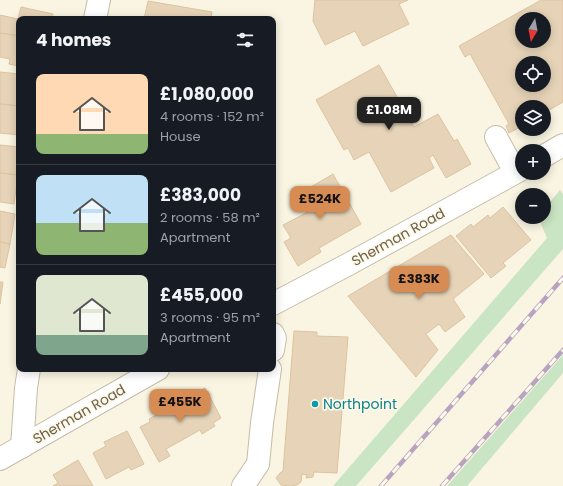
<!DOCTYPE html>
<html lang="en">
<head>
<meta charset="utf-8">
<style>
  body { margin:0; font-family:Poppins,sans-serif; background:#242831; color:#f1f3f6; height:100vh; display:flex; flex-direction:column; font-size:15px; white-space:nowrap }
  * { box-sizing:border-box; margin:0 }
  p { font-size:13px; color:#9ea1a6 }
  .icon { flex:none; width:22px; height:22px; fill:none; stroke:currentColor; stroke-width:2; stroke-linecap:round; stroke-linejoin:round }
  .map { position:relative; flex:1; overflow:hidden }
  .details { position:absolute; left:16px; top:16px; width:260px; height:356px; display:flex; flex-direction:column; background:#171b24; border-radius:8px; box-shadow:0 2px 10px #0003 }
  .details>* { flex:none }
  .needle { width:26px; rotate:190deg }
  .buttons { position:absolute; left:515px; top:12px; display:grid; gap:8px }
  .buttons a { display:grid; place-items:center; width:36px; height:36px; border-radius:50%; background:#171b24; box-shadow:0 2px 10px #0003; font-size:20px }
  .price { position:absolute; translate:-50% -34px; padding:0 9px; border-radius:8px; background:#d78c53; color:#111; font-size:13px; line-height:26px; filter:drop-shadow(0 1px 2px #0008) }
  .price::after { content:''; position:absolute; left:50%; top:24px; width:12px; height:9px; margin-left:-6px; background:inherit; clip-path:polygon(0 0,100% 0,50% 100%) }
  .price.selected { background:#222; color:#fff }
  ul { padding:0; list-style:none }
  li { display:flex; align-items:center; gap:12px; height:100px; padding:0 20px }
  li+li { border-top:1px solid #363941 }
  li span { display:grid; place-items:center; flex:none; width:112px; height:80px; border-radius:8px; color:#555 }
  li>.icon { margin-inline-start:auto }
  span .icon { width:48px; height:48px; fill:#fffc; stroke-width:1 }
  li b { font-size:17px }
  h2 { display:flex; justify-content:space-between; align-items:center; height:48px; padding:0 20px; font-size:17px }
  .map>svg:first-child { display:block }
</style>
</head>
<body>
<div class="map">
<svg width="563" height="486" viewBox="0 0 563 486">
  <rect width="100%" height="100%" fill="#f9f5e2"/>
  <g fill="#cae5c3">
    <polygon points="560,190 563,194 563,249 356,486 333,486 547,238 538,217 544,217 544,209"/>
    <polygon points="563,355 563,373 467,486 447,486"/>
  </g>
  <g fill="#e7d4b8" stroke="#ddc39f" fill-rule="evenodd">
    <polygon points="315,0 408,0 399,4 409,24 363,46 355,31 325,45 313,21"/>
    <path d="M 541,0 L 563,0 L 563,102 L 544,113 L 544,107 L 522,107 L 522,126 L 509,133 L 506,126 L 509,124 L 470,54 L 465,57 L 459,46 ZM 522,19 L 544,19 L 544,41 L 522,41 ZM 522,63 L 544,63 L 544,85 L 522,85 Z"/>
    <polygon points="148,1 212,12 211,19 144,19"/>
    <polygon points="21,7 53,14 52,19 19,19 19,36 0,33 0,15 18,19"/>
    <polygon points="0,33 19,36 19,66 9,64 10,59 0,57"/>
    <polygon points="379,65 414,127 438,114 454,141 457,139 471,164 446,178 433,155 429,158 434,168 391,192 369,152 354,160 348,148 344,150 316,100"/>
    <polygon points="0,72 19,74 19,106 0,104"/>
    <polygon points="0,104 19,106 19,135 0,133"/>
    <polygon points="0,145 19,147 18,175 0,173"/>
    <polygon points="0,173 18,175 14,204 0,202"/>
    <polygon points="333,174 361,224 319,248 321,252 298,266 284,242 291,238 283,225 308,212 299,196 307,192 306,190"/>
    <polygon points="503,207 531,240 503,263 506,266 491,278 456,236 471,224 473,227 488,215 490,218"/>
    <polygon points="0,211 15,214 10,244 0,242"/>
    <polygon points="451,235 484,274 453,299 465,317 445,332 439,324 426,334 438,350 416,377 348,296"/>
    <polygon points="0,242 10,244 5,268 0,267"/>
    <polygon points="0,282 3,282 0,304"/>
    <polygon points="294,331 317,332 317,336 348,337 337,473 314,472 313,477 306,478 307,475 302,474 301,482 297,485 290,486 281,485 276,478 280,473 283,471"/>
    <polygon points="205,388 221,418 213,423 215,426 202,434 200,430 166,449 170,456 159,462 140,427 150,422 149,419"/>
    <polygon points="127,431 144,464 131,470 129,467 106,479 93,453 106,446 104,442"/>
    <polygon points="78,460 93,486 53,486 58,483 53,475"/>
  </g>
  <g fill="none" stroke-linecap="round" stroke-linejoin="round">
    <g stroke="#c6bca8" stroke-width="24">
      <g id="minor">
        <polyline points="95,19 99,0"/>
        <polyline points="496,137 515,172"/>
        <polyline points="544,156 563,145"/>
        <polyline points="273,304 347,265 522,169"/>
        <polyline points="273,334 275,338 273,350"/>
        <polyline points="22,447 26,388 29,369"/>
        <polyline points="0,459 158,369"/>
        <polyline points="243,486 258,464 262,423 270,369"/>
      </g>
    </g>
    <use href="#minor" stroke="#fff" stroke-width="22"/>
    <g stroke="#b9a3c1" stroke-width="4.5">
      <g id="rail">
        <polyline points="381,486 563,278"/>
        <polyline points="442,486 563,350"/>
      </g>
    </g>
    <use href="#rail" stroke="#fdf9e8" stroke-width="3" stroke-dasharray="9" stroke-linecap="butt"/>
  </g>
  <circle fill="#0f9aa8" stroke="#fdf9e8" stroke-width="1.5" cx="315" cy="404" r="4"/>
  <g text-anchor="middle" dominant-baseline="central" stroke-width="3.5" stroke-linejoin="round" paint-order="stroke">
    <g font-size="14" fill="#6e5f4c" stroke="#fdf9e8">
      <text transform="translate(398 237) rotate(-29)">Sherman Road</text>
      <text transform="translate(79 414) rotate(-30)">Sherman Road</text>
    </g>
    <g font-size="14" fill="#0d838f" stroke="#fdf9e8" text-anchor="start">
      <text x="323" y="404">Northpoint</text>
    </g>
  </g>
</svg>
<div class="buttons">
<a><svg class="needle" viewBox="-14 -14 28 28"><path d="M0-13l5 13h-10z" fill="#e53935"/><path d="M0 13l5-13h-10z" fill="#9ea1a6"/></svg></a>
<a><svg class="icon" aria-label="locate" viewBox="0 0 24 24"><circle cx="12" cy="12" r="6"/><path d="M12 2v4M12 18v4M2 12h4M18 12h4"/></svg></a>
<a><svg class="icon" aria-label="layers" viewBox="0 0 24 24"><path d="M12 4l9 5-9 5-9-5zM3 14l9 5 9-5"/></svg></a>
<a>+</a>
<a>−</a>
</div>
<b class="price selected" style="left:389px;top:131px">£1.08M</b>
<b class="price" style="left:320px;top:220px">£524K</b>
<b class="price" style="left:419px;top:300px">£383K</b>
<b class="price" style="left:180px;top:423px">£455K</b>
<section class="details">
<h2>4 homes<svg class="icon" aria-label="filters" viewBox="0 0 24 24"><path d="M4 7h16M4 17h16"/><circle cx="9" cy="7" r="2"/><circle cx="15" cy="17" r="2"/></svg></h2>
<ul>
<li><span style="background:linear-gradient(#ffd9b3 75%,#8fb573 0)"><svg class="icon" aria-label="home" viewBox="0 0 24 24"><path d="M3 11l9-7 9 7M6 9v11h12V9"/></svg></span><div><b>£1,080,000</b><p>4 rooms · 152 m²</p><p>House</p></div></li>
<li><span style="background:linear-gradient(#bfe0f5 60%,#8fb573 0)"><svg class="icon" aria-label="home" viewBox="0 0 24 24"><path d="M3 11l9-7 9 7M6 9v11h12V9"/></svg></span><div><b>£383,000</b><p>2 rooms · 58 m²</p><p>Apartment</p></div></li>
<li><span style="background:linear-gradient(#dfe7d0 75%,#7fa58c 0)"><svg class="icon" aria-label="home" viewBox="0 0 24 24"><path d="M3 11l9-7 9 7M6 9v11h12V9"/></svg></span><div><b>£455,000</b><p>3 rooms · 95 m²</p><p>Apartment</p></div></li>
</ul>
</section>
</div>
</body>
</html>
